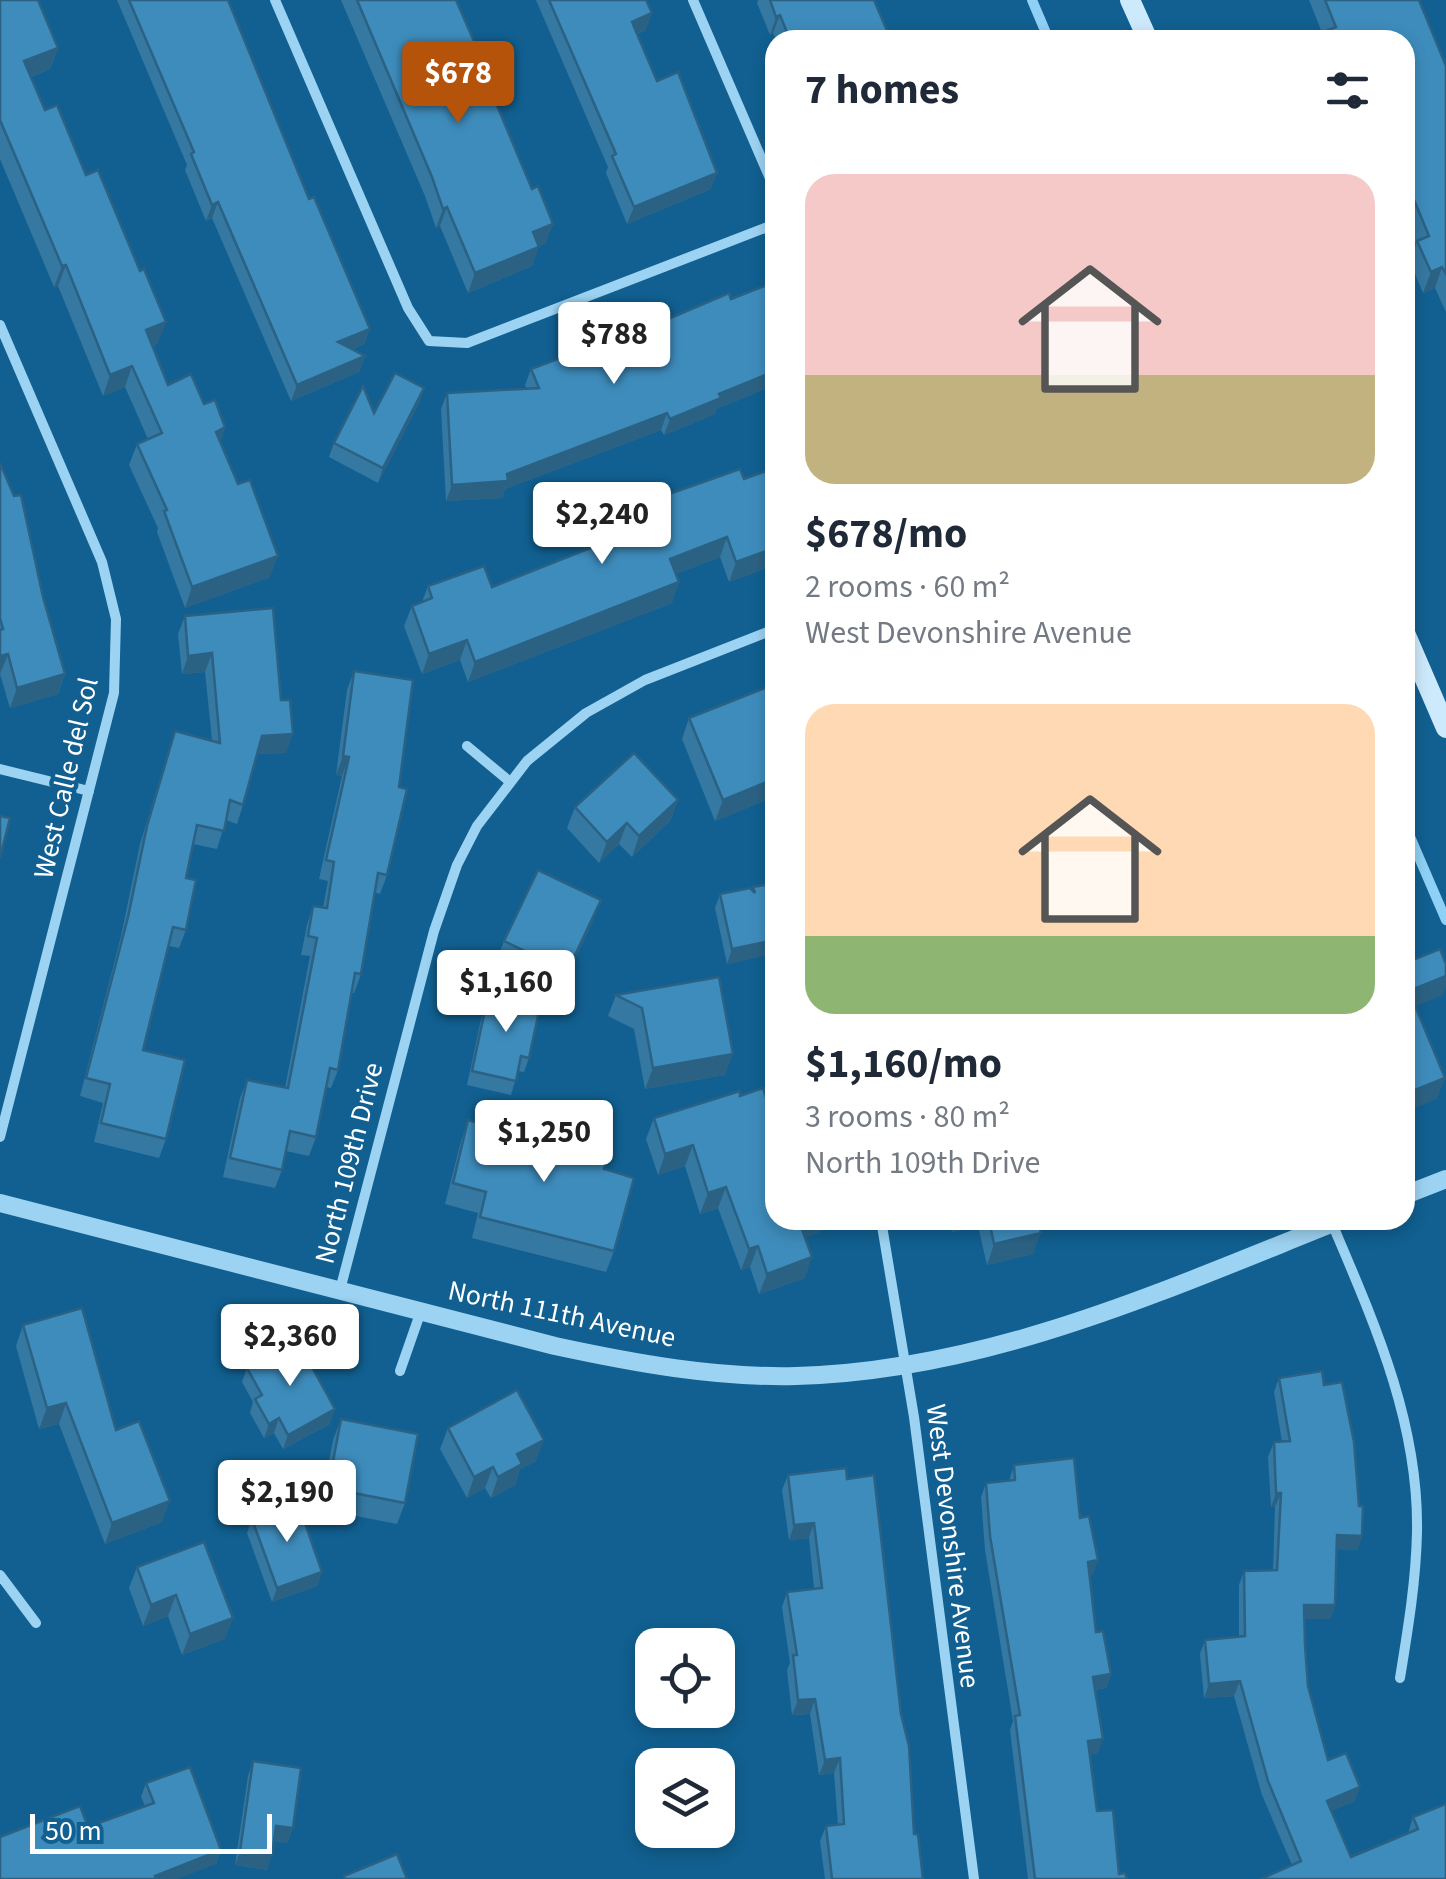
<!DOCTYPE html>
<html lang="en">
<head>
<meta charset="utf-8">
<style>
  body { margin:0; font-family:"Source Sans 3",sans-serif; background:#f6f6f7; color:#1f2937; height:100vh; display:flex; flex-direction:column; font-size:38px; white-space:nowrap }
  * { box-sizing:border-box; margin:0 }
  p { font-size:32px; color:#747a83 }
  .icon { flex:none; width:55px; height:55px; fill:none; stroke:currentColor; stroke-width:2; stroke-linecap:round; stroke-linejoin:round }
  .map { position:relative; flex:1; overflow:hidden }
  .side { position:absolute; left:765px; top:30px; width:650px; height:1200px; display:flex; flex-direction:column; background:#fff; border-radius:30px; box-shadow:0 5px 15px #0003 }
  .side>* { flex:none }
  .fabs { position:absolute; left:635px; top:1628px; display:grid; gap:20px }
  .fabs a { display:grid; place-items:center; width:100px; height:100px; border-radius:20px; background:#fff; box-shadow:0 5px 15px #0003; font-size:50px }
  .scale { position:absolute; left:30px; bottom:25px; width:242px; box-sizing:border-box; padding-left:10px; border:5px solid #fff; border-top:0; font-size:28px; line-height:35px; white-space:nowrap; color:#fff; -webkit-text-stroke:8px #116091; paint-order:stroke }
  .price { position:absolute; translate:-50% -85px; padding:0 22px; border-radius:10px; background:#fff; color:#222; font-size:32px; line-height:65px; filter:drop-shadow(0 2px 5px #0008) }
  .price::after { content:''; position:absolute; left:50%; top:60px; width:30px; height:22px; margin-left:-15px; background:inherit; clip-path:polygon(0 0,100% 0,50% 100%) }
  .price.current { background:#b45309; color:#fff }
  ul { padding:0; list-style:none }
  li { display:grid; align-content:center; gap:20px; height:530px; padding:0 40px }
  li span { display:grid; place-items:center; height:310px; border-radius:30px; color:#555 }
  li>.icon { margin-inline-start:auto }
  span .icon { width:180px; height:180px; fill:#fffc; stroke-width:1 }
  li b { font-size:42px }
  h2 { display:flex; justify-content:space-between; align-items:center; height:120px; padding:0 40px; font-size:42px }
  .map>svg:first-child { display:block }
</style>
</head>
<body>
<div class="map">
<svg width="1446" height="1879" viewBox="0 0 1446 1879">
  <rect width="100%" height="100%" fill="#116091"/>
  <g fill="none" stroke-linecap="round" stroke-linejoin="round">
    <g stroke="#8fd1f6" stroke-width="10">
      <polyline points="1032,0 1049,40"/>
      <polyline points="1405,825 1446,920"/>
    </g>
    <g stroke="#9dd3f2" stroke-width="10">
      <polyline points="275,0 408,308 429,341 467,343 775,224"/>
      <polyline points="693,0 775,190"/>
      <polyline points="0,325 102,562 116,619 114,693 0,1137"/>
      <polyline points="467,746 509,781"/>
      <polyline points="0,769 89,791"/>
      <polyline points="881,1220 914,1417 974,1879"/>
      <path d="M 1331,1221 C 1373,1320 1419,1421 1417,1532 C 1416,1581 1408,1629 1400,1678"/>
      <polyline points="340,1290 434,931 457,865 477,826 527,761 586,713 645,680 775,629"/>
      <polyline points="400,1371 421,1311"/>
      <polyline points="0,1575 36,1623"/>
    </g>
    <g stroke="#9dd3f2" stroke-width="18">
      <polyline points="1405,1195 1446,1179"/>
      <path d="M 0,1203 L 555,1346 C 634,1363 715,1378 796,1376 C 988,1371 1165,1290 1341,1220"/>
    </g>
    <g stroke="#cdeafc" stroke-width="20">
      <polyline points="1130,0 1148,40"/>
      <polyline points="1405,633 1446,728"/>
    </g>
  </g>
  <g fill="#3578a2">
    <polygon points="0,0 58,48 50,69 31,77 45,110 158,343 152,346 168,385 204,404 225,427 220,442 270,577 185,608 157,532 158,528 129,465 137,444 148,439 125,387 103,396 58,286 54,287 0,159"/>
    <polygon points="117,0 228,0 309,199 370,329 364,344 353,349 365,356 359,372 291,401 212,218 206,221 185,170 187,165"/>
    <polygon points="341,0 456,0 500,101 498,107 546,243 539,246 532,266 468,293 440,226 436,228 425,196"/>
    <polygon points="536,0 646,0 646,30 637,34 657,81 711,189 627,224 606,173 608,167"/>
    <polygon points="758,0 874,0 891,40 776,40 773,33 770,35 757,3"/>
    <polygon points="1309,0 1419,0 1446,66 1446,312 1435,288 1423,293 1410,262 1416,244 1405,217 1405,40 1321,40 1323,35"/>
    <polygon points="775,282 775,385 716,409 715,414 664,435 661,430 505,489 502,498 446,501 441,409 447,393 527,389 525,385 531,369 626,337"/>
    <polygon points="424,388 419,403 378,483 329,457 334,443"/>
    <polygon points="0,463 43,597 65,674 58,694 10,708 0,674"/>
    <polygon points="775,468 775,556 771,557 767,568 729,582 720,557 676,574 672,603 468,682 460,660 422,674 404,626 412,606 422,602 428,586 492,587 606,542 603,536 610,515 744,479"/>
    <polygon points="185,616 286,753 257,754 243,805 237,824 226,820 217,849 193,844 186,878 186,930 179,948 169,946 143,1050 166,1139 159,1158 94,1142 103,1103 80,1096 121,936 140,844 175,731 212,740 205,672 182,674 178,634"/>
    <polygon points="354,671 387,875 380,894 374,892 361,974 354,993 352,993 338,1070 331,1088 326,1087 316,1137 309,1156 286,1151 282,1170 275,1188 223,1177 240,1098 247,1080 285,1088 310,956 301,955 307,925 313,906 323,908 328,881 319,879 342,776 336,775 347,690"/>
    <polygon points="775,684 775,784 772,785 766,800 715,821 682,739 689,718"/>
    <polygon points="678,800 670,821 632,857 619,844 599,863 567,828 575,807"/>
    <polygon points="775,883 775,953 727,964 715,908 720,894 752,890 753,887"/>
    <polygon points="593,921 559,993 496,962 504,941"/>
    <polygon points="719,977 725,1075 645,1089 634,1029 608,1016 616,995"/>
    <polygon points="489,991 529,1058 524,1072 518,1071 511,1095 467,1085 484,1005"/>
    <polygon points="740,1091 775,1220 820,1232 805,1237 805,1278 759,1294 750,1267 741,1270 718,1208 700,1214 685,1166 658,1175 646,1139 654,1118"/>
    <polygon points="468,1120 614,1251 606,1272 472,1238 478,1213 445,1204 461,1141"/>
    <polygon points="949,1220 1042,1220 1039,1225 1033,1254 987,1265 978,1226 952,1232"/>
    <polygon points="23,1325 116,1430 162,1522 105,1544 59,1424 39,1429 16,1346"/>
    <polygon points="247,1368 330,1424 283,1449 274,1433 264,1438 250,1413 253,1402 242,1382"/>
    <polygon points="1279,1378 1324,1385 1359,1506 1362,1536 1357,1550 1337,1549 1335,1605 1330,1619 1304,1619 1308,1686 1328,1760 1355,1801 1331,1811 1351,1857 1408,1833 1413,1817 1446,1879 1292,1865 1262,1795 1234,1696 1204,1698 1200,1654 1205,1640 1239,1637 1239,1585 1244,1571 1273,1570 1275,1507 1271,1507 1268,1457 1274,1442 1282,1442 1274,1392"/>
    <polygon points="341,1419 405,1503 397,1524 320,1509 333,1440"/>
    <polygon points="448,1428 536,1461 520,1469 515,1485 491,1498 485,1488 467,1498 440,1449"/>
    <polygon points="1014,1465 1080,1518 1093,1574 1089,1575 1096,1632 1111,1674 1106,1688 1095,1690 1098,1753 1090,1754 1097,1811 1119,1874 1127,1879 1028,1879 1010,1730 1013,1721 985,1550 981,1497 986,1483 1009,1481"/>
    <polygon points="846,1468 914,1834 923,1879 825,1879 820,1841 826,1826 838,1825 834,1773 819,1775 810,1714 792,1715 787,1670 790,1663 782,1607 787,1592 814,1588 809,1538 789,1540 782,1490 788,1475"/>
    <polygon points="252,1519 322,1572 317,1586 272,1602 247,1533"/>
    <polygon points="204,1542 225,1639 182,1655 168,1616 143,1626 129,1588 137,1567"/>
    <polygon points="253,1761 293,1828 287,1843 274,1841 267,1870 235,1865 248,1776"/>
    <polygon points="146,1783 221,1850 216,1864 88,1827 145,1806 141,1797"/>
  </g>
  <g fill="#2b6284">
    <polygon points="652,13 646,30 626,38 632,22"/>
    <polygon points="780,15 773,33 770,35 776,17"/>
    <polygon points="58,48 50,69 17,82 24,61"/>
    <polygon points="717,173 711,189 627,224 634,207"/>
    <polygon points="218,202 212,218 206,221 212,205"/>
    <polygon points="447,207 440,226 436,228 443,209"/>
    <polygon points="553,224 546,243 526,251 533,232"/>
    <polygon points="539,247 532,266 468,293 475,273"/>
    <polygon points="66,265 58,286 54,287 62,266"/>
    <polygon points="1442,267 1435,288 1423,293 1431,272"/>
    <polygon points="166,322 158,343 138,351 146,330"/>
    <polygon points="370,329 364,344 332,358 338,342"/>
    <polygon points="365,356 359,372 291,401 297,385"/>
    <polygon points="132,366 125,387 103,396 110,375"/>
    <polygon points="775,371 775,385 716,409 715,414 664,435 670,419 719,394"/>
    <polygon points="424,388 419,403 378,483 383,468"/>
    <polygon points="667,413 661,430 505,489 502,498 446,501 452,485 507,474"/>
    <polygon points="225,427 218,448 216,432"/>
    <polygon points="727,537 720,557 663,579 670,559"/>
    <polygon points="775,539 775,556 771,557 767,568 729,582 736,562"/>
    <polygon points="278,556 270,577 185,608 192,587"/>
    <polygon points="679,582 672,603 468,682 475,662"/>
    <polygon points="467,640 460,660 422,674 429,654"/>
    <polygon points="212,653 205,672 182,674 188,656"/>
    <polygon points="8,654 0,674 0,656"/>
    <polygon points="65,674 58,694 10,708 17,688"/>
    <polygon points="293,734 286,753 255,754 262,736"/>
    <polygon points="343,756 349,757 342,776 336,775"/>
    <polygon points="775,766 775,784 772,785 766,800 715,821 723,800"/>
    <polygon points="678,800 670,821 632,857 639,836"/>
    <polygon points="627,823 619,844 599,863 607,842"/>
    <polygon points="601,900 593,921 559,993 567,972"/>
    <polygon points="775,940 775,953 727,964 732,949"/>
    <polygon points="1446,976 1446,986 1443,995 1405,1011 1409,991"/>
    <polygon points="733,1054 725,1075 645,1089 653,1068"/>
    <polygon points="1445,1078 1437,1099 1405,1112 1405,1094"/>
    <polygon points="693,1145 685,1166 658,1175 665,1154"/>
    <polygon points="726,1187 718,1208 700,1214 708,1193"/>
    <polygon points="802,1220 825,1220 820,1232 792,1242 799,1221"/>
    <polygon points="956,1220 980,1220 978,1226 952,1232"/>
    <polygon points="1041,1233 1033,1254 987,1265 994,1244"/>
    <polygon points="758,1246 750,1267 741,1270 749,1249"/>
    <polygon points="812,1257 805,1278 759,1294 767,1274"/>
    <polygon points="66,1403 59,1424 39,1429 47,1408"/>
    <polygon points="335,1409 330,1424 283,1449 288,1435"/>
    <polygon points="279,1418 274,1433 264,1438 269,1424"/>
    <polygon points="544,1440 536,1461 520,1469 515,1485 491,1498 498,1477 517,1454"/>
    <polygon points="493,1467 485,1488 467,1498 474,1477"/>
    <polygon points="1276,1493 1281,1493 1275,1507 1271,1507"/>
    <polygon points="170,1501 162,1522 105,1544 112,1523"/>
    <polygon points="814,1523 809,1538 789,1540 794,1525"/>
    <polygon points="1337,1535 1362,1536 1357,1550 1332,1549"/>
    <polygon points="1098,1560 1093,1574 1083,1576 1088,1562"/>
    <polygon points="322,1572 317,1586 272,1602 277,1588"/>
    <polygon points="176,1595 168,1616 143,1626 151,1605"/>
    <polygon points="1304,1605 1335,1605 1330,1619 1299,1619"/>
    <polygon points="233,1618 225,1639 182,1655 190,1634"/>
    <polygon points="1111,1674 1106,1688 1088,1691 1093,1677"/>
    <polygon points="1240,1681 1234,1696 1204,1698 1209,1684"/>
    <polygon points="815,1699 810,1714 792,1715 798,1700"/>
    <polygon points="1103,1739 1098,1753 1083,1756 1088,1741"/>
    <polygon points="840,1758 834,1773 819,1775 825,1760"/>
    <polygon points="1360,1787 1355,1801 1322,1815 1327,1801"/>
    <polygon points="276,1826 293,1828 287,1843 271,1840"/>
    <polygon points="221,1850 216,1864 178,1879 153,1879 155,1876"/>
    <polygon points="240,1851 272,1855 267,1870 235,1865"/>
  </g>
  <g fill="#3e8cbc" stroke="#2b6284" stroke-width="2.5">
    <polygon points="0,0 38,0 58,48 24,61 45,110 57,105 86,175 98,170 140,271 144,269 166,322 146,330 168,385 191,374 204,404 215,400 225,427 216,432 238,484 250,480 278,556 192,587 164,511 167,510 137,444 162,433 132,366 110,375 66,265 62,266 0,120"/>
    <polygon points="129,0 228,0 309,199 314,197 370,329 338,342 365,356 297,385 218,202 212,205 191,154 194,152"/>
    <polygon points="357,0 456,0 500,101 496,103 532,189 538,186 553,224 533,232 539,247 475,273 447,207 443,209 432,177"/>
    <polygon points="549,0 646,0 652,13 632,22 657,81 678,72 717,173 634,207 612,156 616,154"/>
    <polygon points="770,0 874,0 891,40 790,40 780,15 776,17"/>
    <polygon points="1325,0 1419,0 1446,66 1446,274 1442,267 1431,272 1417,241 1429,236 1405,178 1405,40 1328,40 1324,32 1336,27"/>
    <polygon points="775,282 775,371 719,394 721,398 670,419 667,413 507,474 508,481 452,485 447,393 539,388 531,369 625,334 626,337 729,293 731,299"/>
    <polygon points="395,373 424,388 383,468 334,443 363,386 374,413"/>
    <polygon points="0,463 14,496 21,495 43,597 65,674 17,688 8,654 0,656 0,630 3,629 0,618"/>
    <polygon points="775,468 775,539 772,540 775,548 736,562 727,537 670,559 679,582 475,662 467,640 429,654 412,606 432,598 428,586 484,566 492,587 618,537 610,515 740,469 744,479"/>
    <polygon points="273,608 281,700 290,700 293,734 262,736 243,805 230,800 224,831 197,825 186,878 196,880 186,930 173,927 143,1050 185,1060 166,1139 101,1123 110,1084 86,1078 128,917 147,826 175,731 220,743 212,653 188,656 185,616"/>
    <polygon points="354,671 413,680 399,787 407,789 387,875 378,873 361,974 355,973 338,1070 330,1068 316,1137 290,1131 282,1170 230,1158 247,1080 288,1088 317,938 308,936 313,906 327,908 334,862 326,860 349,757 343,756"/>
    <polygon points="775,684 775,766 770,768 774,779 723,800 689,718"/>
    <polygon points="634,753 678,800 639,836 627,823 607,842 575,807"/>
    <polygon points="0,816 10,818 0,858"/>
    <polygon points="538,870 601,900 567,972 504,941"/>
    <polygon points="775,883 775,940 732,949 720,894 750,888 755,893 753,887"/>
    <polygon points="1440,949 1446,964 1446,976 1409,991 1445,1078 1405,1094 1405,963"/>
    <polygon points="719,977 733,1054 653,1068 642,1008 616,995"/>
    <polygon points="489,991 541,1002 529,1058 521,1056 516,1081 472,1071"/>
    <polygon points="763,1088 774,1122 775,1121 775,1220 802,1220 799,1221 812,1257 767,1274 758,1246 749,1249 726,1187 708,1193 693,1145 665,1154 654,1118 740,1091 740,1096"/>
    <polygon points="468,1120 608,1156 604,1169 634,1178 614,1251 480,1217 486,1192 453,1183"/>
    <polygon points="989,1220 1038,1220 1041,1233 994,1244"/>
    <polygon points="82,1308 116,1430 139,1421 170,1501 112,1523 66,1403 47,1408 23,1325"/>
    <polygon points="297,1340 335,1409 288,1435 279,1418 269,1424 255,1399 262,1395 247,1368"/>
    <polygon points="1322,1371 1324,1385 1342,1382 1354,1442 1359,1506 1363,1506 1362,1536 1337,1535 1335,1605 1304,1605 1305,1645 1308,1686 1328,1760 1346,1753 1360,1787 1327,1801 1351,1857 1418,1829 1413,1817 1446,1804 1446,1879 1261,1879 1301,1861 1268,1781 1240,1681 1209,1684 1205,1640 1245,1636 1244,1571 1277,1570 1281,1493 1276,1493 1274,1442 1290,1441 1279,1378"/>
    <polygon points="517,1390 544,1440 517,1454 522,1464 498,1477 493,1467 474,1477 448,1428"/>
    <polygon points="341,1419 418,1434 405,1503 328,1488"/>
    <polygon points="1074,1458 1080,1518 1089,1516 1098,1560 1088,1562 1096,1632 1103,1631 1111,1674 1093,1677 1103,1739 1088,1741 1097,1811 1113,1810 1119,1874 1125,1873 1127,1879 1035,1879 1015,1716 1020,1715 990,1536 986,1483 1015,1480 1014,1465"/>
    <polygon points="846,1468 847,1479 874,1475 901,1714 909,1746 914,1834 918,1834 923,1879 832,1879 826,1826 844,1824 840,1758 825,1760 815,1699 798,1700 793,1655 797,1655 787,1592 822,1588 814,1523 794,1525 788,1475"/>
    <polygon points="298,1503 322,1572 277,1588 252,1519"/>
    <polygon points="204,1542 233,1618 190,1634 176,1595 151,1605 137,1567"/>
    <polygon points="253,1761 301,1768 293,1828 276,1826 272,1855 240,1851"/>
    <polygon points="190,1767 221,1850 155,1876 156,1879 0,1879 0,1837 80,1806 88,1827 154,1803 146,1783"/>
    <polygon points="397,1854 407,1879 345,1879 344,1876"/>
  </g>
  <g text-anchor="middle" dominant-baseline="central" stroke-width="9" stroke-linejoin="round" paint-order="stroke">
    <g font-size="28" fill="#fff" stroke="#116091">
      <text transform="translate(66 778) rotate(-77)">West Calle del Sol</text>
      <text transform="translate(349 1163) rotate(-76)">North 109th Drive</text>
      <text transform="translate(562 1314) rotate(12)">North 111th Avenue</text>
      <text transform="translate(953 1546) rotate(83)">West Devonshire Avenue</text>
    </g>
  </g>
</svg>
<div class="fabs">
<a><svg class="icon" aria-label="locate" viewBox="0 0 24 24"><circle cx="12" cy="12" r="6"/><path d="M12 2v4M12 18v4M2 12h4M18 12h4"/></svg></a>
<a><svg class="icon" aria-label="layers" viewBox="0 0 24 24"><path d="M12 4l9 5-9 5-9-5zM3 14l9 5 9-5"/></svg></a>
</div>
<div class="scale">50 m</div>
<b class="price current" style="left:458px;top:126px">$678</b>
<b class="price" style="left:614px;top:387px">$788</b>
<b class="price" style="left:602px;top:567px">$2,240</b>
<b class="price" style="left:506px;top:1035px">$1,160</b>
<b class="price" style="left:544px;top:1185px">$1,250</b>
<b class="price" style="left:290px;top:1389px">$2,360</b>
<b class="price" style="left:287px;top:1545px">$2,190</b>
<section class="side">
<h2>7 homes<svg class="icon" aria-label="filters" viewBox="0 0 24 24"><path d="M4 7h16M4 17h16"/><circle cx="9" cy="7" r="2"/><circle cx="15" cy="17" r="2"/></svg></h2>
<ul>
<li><span style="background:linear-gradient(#f6c9c9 65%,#c2b280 0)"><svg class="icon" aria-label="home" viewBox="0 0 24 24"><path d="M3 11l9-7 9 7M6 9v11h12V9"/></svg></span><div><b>$678/mo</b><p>2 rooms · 60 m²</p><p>West Devonshire Avenue</p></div></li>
<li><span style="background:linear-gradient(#ffd9b3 75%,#8fb573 0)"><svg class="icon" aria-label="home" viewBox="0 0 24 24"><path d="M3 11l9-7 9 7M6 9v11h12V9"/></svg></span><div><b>$1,160/mo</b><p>3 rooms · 80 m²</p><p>North 109th Drive</p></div></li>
</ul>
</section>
</div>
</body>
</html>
